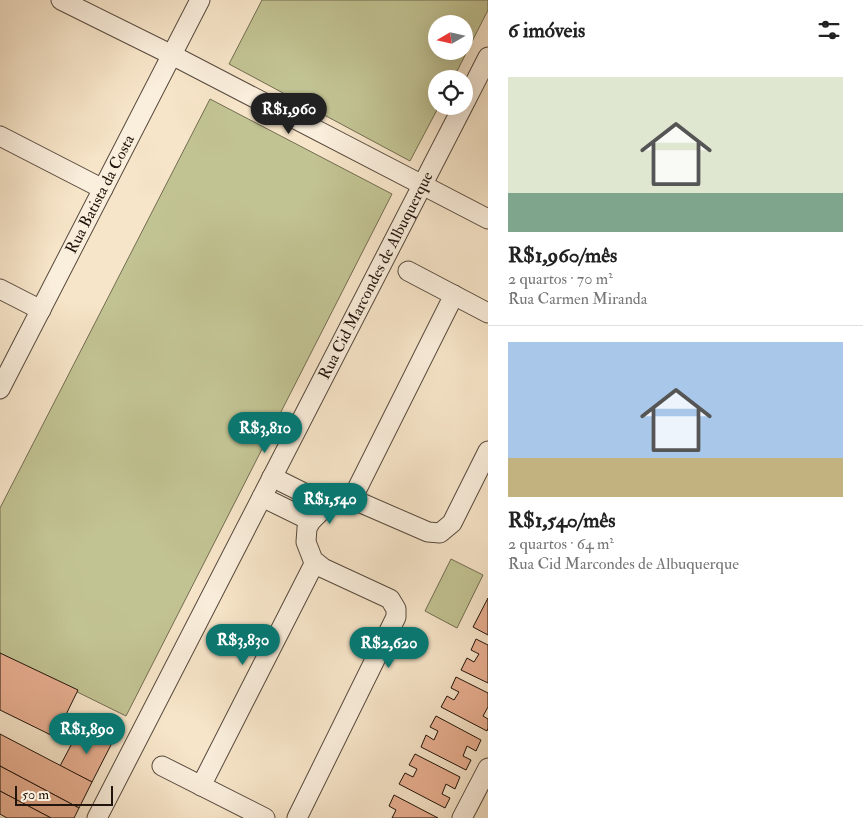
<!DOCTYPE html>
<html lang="pt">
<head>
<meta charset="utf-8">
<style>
  body { margin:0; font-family:"IM FELL Double Pica",serif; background:#f2f2f2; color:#222; height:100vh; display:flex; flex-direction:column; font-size:19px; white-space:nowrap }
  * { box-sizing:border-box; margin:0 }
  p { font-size:16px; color:#767676 }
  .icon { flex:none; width:28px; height:28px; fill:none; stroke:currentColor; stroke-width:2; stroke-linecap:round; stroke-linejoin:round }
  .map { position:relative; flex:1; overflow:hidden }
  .sheet { display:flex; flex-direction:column; background:#fff; width:375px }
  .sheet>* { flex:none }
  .needle { width:32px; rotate:261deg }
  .tools { position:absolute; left:428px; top:15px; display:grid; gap:10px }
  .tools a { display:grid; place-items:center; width:45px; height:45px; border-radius:50%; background:#fff; box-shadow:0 5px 20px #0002; font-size:25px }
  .scale { position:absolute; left:15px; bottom:12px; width:98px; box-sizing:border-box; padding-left:5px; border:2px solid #21150d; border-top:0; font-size:14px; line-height:18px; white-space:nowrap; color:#21150d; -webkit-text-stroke:4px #faeedc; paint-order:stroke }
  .price { position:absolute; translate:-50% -42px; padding:0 11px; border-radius:18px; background:#0f766e; color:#fff; font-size:16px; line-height:32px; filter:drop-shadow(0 1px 2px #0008) }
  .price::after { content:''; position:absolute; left:50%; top:30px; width:15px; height:11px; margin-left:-8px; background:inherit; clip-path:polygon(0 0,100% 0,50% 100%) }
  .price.active { background:#222; color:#fff }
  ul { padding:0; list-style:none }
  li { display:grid; align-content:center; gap:10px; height:265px; padding:0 20px }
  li+li { border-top:1px solid #e0e0e0 }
  li span { display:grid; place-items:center; height:155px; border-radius:0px; color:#555 }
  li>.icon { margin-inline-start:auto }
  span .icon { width:90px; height:90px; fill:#fffc; stroke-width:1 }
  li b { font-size:21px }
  h2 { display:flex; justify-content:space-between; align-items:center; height:60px; padding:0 20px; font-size:21px }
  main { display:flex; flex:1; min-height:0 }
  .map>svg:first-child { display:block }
</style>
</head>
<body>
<main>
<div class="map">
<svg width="488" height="818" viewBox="0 0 488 818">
  <rect width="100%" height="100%" fill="#f7e5c9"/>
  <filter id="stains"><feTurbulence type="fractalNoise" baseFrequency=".004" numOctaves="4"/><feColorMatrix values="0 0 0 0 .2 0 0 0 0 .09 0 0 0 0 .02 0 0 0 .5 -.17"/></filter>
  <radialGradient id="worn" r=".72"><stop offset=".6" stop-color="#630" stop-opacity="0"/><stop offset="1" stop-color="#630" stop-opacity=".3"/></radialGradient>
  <g fill="#c2c393" stroke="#726c50" fill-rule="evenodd">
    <path d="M 262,0 L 488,0 L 488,10 L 453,79 L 436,79 L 436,106 L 439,106 L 410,161 L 229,64 ZM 436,24 L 464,24 L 464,51 L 436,51 Z"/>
    <polygon points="210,99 392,194 126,716 0,654 0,508"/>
    <polygon points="451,559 483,575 457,628 425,611"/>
  </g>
  <g fill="#e9b092" stroke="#21150d">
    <polygon points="488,598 488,635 473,627"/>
    <polygon points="476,639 488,645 488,683 461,670 467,658 474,662 479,654 471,650"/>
    <polygon points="0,653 78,690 55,737 0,710"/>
    <polygon points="456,677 488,693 488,707 483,716 488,719 488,728 487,731 441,707 447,696 454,700 459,692 451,688"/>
    <polygon points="436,716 481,740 476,751 467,746 463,756 471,760 466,770 421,747 426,735 434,740 438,731 430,727"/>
    <polygon points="94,731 113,741 92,782 60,766 78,732 89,739"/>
    <polygon points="0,734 92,782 79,808 0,766"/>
    <polygon points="415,754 460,777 455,789 446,784 442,794 450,798 445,808 399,784 405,773 413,777 417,769 409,765"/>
    <polygon points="0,766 79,808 74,818 51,818 0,791"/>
    <polygon points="0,791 51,818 7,818 0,814"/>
    <polygon points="394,795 438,818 392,818 396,810 389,806"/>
  </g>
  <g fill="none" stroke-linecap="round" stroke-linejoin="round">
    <g stroke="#56493c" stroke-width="21">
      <g id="minor">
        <polyline points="61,0 172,55 488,219"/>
        <polyline points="464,104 488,57"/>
        <polyline points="0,136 103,189"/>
        <polyline points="408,271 488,313"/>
        <polyline points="0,289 41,310"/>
        <path id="s1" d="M 0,389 L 200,0"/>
        <polyline points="272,477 328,505"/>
        <polyline points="262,497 311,521"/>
        <polyline points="352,499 454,295"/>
        <polyline points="162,766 265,818"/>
        <polyline points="201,786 315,562"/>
        <path id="s2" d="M 97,818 L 463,106"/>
        <polyline points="297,818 396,617 396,609 390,599 323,568 313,560 306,542 307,528 311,521 322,510 328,505 333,503 352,499 428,532 440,533 452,523 488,451"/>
        <polyline points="462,818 488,768"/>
      </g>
    </g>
    <use href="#minor" stroke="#faeedc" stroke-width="19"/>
  </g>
  <g text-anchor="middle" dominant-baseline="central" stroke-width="5" stroke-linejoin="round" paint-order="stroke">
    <g font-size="16" fill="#21150d" stroke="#faeedc">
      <text stroke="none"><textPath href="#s1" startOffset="219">Rua Batista da Costa</textPath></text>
      <text stroke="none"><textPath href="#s2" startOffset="610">Rua Cid Marcondes de Albuquerque</textPath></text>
    </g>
  </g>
  <rect width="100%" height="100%" filter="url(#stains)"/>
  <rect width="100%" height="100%" fill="url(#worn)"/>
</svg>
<div class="tools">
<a><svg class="needle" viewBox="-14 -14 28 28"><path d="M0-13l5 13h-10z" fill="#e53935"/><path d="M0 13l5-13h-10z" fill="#767676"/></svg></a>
<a><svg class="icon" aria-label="locate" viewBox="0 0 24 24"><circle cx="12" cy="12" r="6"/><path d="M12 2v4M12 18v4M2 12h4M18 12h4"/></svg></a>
</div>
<div class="scale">50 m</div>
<b class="price active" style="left:289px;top:135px">R$1,960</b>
<b class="price" style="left:265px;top:454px">R$3,810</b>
<b class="price" style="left:330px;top:525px">R$1,540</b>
<b class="price" style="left:243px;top:666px">R$3,830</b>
<b class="price" style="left:389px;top:669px">R$2,620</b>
<b class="price" style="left:87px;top:755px">R$1,890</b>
</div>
<section class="sheet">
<h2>6 imóveis<svg class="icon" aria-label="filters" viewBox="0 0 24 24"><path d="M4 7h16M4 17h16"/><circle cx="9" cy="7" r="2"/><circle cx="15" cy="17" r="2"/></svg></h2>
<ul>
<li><span style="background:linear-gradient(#dfe7d0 75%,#7fa58c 0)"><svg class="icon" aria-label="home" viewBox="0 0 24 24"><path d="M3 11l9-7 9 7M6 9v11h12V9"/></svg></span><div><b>R$1,960/mês</b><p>2 quartos · 70 m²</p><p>Rua Carmen Miranda</p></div></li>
<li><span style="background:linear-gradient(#a9c7e8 75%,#c2b280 0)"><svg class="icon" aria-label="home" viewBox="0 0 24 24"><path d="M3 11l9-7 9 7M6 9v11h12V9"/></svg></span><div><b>R$1,540/mês</b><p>2 quartos · 64 m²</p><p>Rua Cid Marcondes de Albuquerque</p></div></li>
</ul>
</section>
</main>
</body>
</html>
